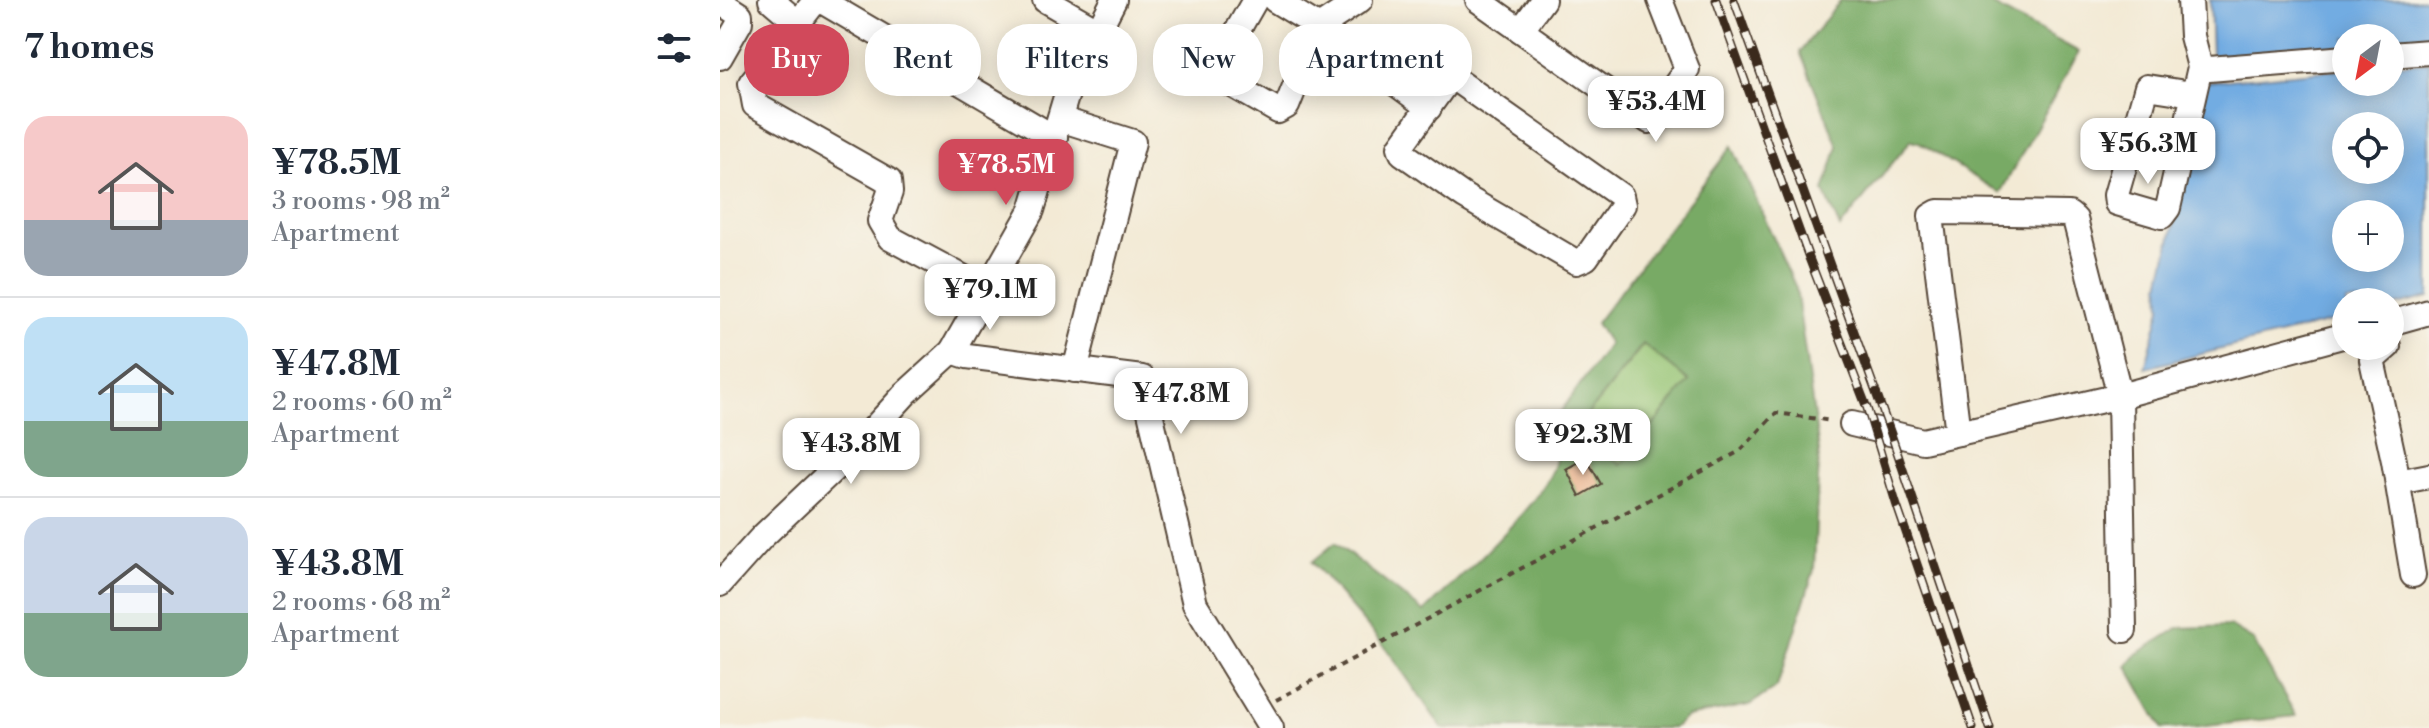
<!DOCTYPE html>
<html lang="en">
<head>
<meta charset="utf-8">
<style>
  body { margin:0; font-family:"Libre Bodoni",serif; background:#f6f6f7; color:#1f2937; height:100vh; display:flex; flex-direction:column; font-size:30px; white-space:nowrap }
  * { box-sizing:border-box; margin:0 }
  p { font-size:26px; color:#747a83 }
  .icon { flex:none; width:44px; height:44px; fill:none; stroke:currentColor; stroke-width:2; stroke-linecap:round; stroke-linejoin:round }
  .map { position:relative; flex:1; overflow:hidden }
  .details { display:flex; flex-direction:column; background:#fff; width:720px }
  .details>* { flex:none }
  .guide { position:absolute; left:24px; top:24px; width:760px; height:72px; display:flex; gap:16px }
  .needle { width:52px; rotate:212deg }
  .controls { position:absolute; left:1612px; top:24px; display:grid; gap:16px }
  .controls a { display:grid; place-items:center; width:72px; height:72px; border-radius:50%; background:#fff; box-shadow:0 4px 20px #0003; font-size:40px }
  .price { position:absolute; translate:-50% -68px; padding:0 18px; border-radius:16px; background:#fff; color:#222; font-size:26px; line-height:52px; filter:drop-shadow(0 2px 4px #0008) }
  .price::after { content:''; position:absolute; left:50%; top:48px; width:24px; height:18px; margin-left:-12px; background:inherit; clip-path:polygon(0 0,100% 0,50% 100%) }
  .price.selected { background:#d1495b; color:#fff }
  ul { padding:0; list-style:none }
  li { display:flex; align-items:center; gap:24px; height:200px; padding:0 24px }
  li+li { border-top:2px solid #e0e1e3 }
  li span { display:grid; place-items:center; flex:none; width:224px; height:160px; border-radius:24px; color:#555 }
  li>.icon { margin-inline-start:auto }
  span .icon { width:96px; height:96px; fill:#fffc; stroke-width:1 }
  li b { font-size:34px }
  h2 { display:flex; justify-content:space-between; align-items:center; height:96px; padding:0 24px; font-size:34px }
  .pill { padding:0 28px; border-radius:32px; background:#fff; box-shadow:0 4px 20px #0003; font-size:28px; line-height:72px }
  .pill.selected { background:#d1495b; color:#fff }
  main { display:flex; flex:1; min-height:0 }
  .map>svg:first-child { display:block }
</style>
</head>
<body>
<main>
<section class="details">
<h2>7 homes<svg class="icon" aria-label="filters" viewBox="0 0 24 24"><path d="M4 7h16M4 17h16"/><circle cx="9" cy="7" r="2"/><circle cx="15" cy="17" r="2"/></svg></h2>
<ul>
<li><span style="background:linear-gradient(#f6c9c9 65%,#9aa5b1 0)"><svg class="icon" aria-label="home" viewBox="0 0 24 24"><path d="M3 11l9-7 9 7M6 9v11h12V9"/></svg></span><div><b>¥78.5M</b><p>3 rooms · 98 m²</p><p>Apartment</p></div></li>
<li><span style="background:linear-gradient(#bfe0f5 65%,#7fa58c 0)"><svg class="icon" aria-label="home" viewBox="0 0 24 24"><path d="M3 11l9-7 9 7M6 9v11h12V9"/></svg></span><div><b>¥47.8M</b><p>2 rooms · 60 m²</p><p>Apartment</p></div></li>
<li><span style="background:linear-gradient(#c9d6e8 60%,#7fa58c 0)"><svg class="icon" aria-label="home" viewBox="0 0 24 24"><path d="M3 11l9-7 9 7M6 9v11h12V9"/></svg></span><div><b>¥43.8M</b><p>2 rooms · 68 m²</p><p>Apartment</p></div></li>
</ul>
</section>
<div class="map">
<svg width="1709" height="728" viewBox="0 0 1709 728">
  <rect width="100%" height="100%" fill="#f7f3e8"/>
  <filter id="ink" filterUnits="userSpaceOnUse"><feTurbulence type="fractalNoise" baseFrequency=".0125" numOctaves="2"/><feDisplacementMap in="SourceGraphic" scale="16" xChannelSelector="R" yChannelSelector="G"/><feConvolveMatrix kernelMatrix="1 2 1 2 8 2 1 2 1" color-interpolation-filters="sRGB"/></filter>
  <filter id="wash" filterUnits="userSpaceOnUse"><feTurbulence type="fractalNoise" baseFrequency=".006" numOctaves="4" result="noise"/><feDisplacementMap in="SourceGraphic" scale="32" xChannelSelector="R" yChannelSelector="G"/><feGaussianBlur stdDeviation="1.8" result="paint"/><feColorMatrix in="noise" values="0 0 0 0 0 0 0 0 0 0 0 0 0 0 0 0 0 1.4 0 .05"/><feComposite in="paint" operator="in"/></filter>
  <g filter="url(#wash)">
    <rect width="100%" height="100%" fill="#f3ead5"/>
    <polygon fill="#95c473" stroke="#687748" stroke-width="2" points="924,344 970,381 901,465 856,429"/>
    <g fill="#78aa65" stroke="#5a6a42" stroke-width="2" fill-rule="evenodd">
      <polygon points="1121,0 1263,0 1359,52 1280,193 1199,142 1191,140 1120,228 1104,191 1118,146 1080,52"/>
      <path d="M 1012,146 L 1076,288 L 1099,451 L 1094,570 L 1057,687 L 1029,705 L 966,717 L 953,728 L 722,728 L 666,648 L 592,562 L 615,543 L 704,612 C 731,585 835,493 836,458 C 836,449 831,437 829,428 L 889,344 L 876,323 ZM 923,344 L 969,381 L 901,465 L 856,429 Z"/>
      <polygon points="1510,626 1533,640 1576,716 1468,728 1442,728 1407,666 1417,654 1458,628"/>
    </g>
    <g fill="#72ace2" stroke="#566b80" stroke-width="2" fill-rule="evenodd">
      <polygon points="1490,0 1709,0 1709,47 1670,50 1670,38 1626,38 1626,53 1502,63 1492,56"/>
      <path d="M 1709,62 L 1709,297 L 1670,307 L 1670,302 L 1626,302 L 1626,318 L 1425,368 L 1441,308 L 1440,284 L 1487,82 L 1626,69 L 1626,82 L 1670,82 L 1670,65 ZM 1626,126 L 1670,126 L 1670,170 L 1626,170 ZM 1626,214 L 1670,214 L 1670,258 L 1626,258 Z"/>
    </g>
    <g id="blocks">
      <polygon fill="#ecb28c" points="866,458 881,484 860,496 846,469"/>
    </g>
  </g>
  <g filter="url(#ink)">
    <use href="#blocks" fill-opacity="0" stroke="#574739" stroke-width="2"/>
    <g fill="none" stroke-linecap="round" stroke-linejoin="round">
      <g stroke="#574739" stroke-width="28">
        <g id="minor">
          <polyline points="51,0 78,23"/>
          <polyline points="96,0 31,83 35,105 169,181 170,192 160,221 170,238 265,289"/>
          <polyline points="100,0 335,138"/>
          <polyline points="325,0 377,30"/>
          <polyline points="535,0 495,70 497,76 558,111 567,106 599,27 640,0"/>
          <polyline points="555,0 599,27 709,108"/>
          <polyline points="758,0 929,121 967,69 940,0"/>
          <polyline points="1470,0 1472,36 1480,67 1448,208 1442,216 1397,203 1396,195 1427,87 1472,94"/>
          <polyline points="0,2 20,15 20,22 0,57"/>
          <polyline points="801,30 823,0"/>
          <polyline points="1670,55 1709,52"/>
          <polyline points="1480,67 1489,69 1626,58"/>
          <polygon points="735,79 901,196 903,205 866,258 856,262 745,197 682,153 680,147 728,80"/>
          <polyline points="340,119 413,142 355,370"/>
          <polyline points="1670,323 1709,312"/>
          <polyline points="1668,346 1652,360 1674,461 1693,575"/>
          <polyline points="232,351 247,356 422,378 475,604 551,728"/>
          <polyline points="1132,424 1203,441 1400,396 1626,335"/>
          <polyline points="1238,433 1211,216 1218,212 1349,214 1355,219 1400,396 1404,630"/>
          <polyline points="1678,482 1709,476"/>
          <polyline points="0,584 42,537 137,447 186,393 232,351 312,210 349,87 394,0"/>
        </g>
      </g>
      <polyline stroke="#574739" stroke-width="4" stroke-dasharray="6 6" stroke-linecap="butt" points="556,700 1020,451 1056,413 1112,421"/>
      <use href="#minor" stroke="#fff" stroke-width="24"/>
      <g stroke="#3b2a1e" stroke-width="9">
        <g id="rail">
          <polyline points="996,0 1089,258 1147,408 1176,503 1253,728"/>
          <polyline points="1014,0 1171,434 1270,728"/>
        </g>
      </g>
      <use href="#rail" stroke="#f7f3e8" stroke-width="6" stroke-dasharray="18" stroke-linecap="butt"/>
    </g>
  </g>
</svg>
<div class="controls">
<a><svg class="needle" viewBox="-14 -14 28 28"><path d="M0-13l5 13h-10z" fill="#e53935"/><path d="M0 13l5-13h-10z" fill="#747a83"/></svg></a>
<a><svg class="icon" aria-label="locate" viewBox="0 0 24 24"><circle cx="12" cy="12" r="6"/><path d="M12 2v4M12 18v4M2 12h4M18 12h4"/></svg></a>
<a>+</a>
<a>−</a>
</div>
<b class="price" style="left:936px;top:144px">¥53.4M</b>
<b class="price" style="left:1428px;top:186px">¥56.3M</b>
<b class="price selected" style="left:286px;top:207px">¥78.5M</b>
<b class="price" style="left:270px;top:332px">¥79.1M</b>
<b class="price" style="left:461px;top:436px">¥47.8M</b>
<b class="price" style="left:863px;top:477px">¥92.3M</b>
<b class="price" style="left:131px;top:486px">¥43.8M</b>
<div class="guide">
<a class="pill selected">Buy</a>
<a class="pill">Rent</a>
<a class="pill">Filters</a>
<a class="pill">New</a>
<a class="pill">Apartment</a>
</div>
</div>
</main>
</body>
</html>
